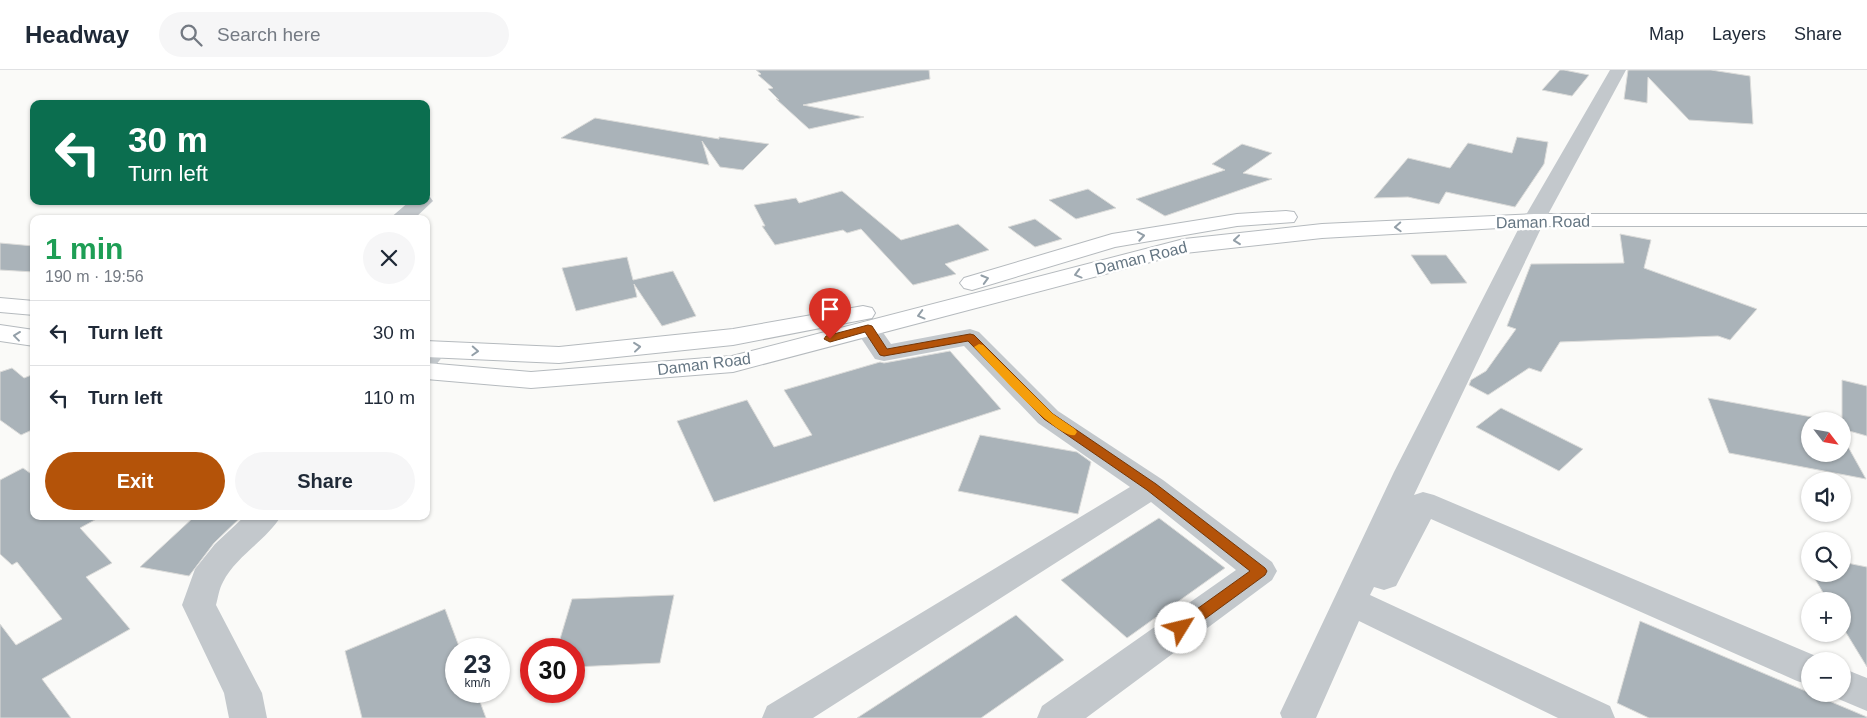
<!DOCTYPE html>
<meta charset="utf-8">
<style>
body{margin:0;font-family:Helvetica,sans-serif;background:#f6f6f7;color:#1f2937;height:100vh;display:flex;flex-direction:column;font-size:19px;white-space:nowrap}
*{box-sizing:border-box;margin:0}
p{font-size:16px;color:#747a83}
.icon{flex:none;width:28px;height:28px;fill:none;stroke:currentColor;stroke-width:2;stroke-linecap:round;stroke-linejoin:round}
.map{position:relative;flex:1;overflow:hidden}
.details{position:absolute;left:30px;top:145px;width:400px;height:305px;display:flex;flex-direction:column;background:#fff;border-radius:10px;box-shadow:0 1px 4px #0004}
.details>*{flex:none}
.hud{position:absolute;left:30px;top:30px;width:400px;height:105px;border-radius:10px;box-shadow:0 1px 4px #0004;background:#0b6e4f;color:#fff;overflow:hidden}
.needle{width:32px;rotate:121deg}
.controls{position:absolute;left:1801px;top:342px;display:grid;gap:10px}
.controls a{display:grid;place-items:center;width:50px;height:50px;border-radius:50%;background:#fff;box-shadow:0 1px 4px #0004;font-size:25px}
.speed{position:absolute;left:445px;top:568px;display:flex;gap:10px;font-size:25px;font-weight:700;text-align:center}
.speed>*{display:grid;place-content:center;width:65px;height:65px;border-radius:50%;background:#fff;box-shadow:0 1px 4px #0004;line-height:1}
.speed small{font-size:12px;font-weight:400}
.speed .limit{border:8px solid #d22;background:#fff;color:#111}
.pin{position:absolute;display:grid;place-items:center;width:42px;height:42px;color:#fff;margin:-51px -21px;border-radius:50% 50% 50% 0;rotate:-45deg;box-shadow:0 0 5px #0007}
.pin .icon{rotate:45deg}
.me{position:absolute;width:55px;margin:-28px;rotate:54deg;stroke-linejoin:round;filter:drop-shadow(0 0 4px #0008)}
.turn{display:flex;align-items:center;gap:18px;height:105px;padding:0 15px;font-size:22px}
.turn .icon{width:65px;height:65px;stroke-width:2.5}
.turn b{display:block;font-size:35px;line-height:42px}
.round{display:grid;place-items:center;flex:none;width:52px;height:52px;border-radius:26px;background:#f6f6f7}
.summary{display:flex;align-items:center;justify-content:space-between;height:85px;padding:0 15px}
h1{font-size:30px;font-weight:700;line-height:38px;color:#1e9e55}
.action{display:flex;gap:10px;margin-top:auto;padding:10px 15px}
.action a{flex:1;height:58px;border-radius:30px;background:#b45309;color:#fff;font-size:20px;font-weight:700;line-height:58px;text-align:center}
.action a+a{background:#f6f6f7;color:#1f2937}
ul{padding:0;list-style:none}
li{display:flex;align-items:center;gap:15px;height:65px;padding:0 15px;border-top:1px solid #e0e1e3}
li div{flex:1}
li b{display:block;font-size:19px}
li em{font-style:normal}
header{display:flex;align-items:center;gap:30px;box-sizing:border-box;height:70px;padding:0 25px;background:#fff;border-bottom:1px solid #e0e1e3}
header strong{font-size:24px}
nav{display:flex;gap:28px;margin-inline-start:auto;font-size:18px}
.search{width:350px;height:45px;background:#f6f6f7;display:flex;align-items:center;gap:12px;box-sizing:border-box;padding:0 18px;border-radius:28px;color:#747a83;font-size:19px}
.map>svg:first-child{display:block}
.building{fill:#aab3b9;stroke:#dcdcda}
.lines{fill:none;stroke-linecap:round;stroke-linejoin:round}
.major-casing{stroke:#b5babe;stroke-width:2}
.minor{fill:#c3c8cc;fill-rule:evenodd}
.major{fill:#fff;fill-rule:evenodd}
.oneway{stroke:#939fa8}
.route{fill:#b45309;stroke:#753606}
.slow{fill:#f59e0b}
.labels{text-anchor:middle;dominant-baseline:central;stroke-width:5;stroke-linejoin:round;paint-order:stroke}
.street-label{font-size:16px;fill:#657683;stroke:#fff}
</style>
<header>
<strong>Headway</strong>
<div class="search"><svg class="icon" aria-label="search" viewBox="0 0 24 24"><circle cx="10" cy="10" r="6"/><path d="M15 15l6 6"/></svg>Search here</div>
<nav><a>Map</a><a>Layers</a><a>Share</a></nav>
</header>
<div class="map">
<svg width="1867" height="648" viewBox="0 0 1867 648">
<rect width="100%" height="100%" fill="#fafaf8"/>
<path class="building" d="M756,0h173l1,9 -127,26 61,12 -55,12 -33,-30 3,1 -11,-11 5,-1 -15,-13 3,-1z
M1560,0h4l25,5 -17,21 -30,-6z
M1628,0h83l39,6 3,48 -64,-4 -41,-43 -1,26 -23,-4z
M595,48l124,21v-2l50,7 -26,26 -23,-3 -18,-26 7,24 -148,-27z
M1517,67l31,5 -4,22 -29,43 -69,-15 -7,12 -31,-7 -34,1 34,-40 42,10 18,-25 44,10z
M1242,74l30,9 -29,20 29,6 -107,37 -29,-17 89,-29 -13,-6z
M1088,119l28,19 -40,11 -27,-19z
M842,121l59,49 57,-16 31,26 -44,14 11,10 -43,11 -52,-56 -14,4 -4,-3 -68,15 -13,-19h3l-11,-21 42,-7 3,5z
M1035,149l27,20 -27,8 -27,-20z
M1620,164l31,6 -7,28 113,41 -27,31 -12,-4 -158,6 -19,30 -12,-4 -41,27 -19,-10 2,-5 15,-9 30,-42 -9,-3 24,-62 93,-1z
M0,173l34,3v26l-34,-2z
M1411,185h35l21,28 -36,1z
M627,187l6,23 40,-9 23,45 -34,10 -28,-42 3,13 -61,14 -14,-43z
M950,281l51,58 -287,93 -37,-81 70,-21 27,47 38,-12 -28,-45 96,-28 4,1z
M12,298l12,10 10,-4v55l-13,6 -21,-15v-48z
M1842,310l25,6v50l-25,-7z
M1708,328l126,23h-24v33h32v-18l24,43 -137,-26z
M1501,338l82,41 -24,22 -83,-44z
M980,365l97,17 14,10 -13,52 -120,-23z
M23,398l11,8v40h68l-22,12 32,35 -26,14 44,52 -88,50 29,39h-71v-94l16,21 46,-26 -45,-57 -5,3 -12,-11v-74z
M195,446h47l-28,27 -25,33 -49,-9z
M1159,448l66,50 -98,70 -66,-58z
M1842,492l25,5v100l-25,-41v-25h-14l-16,-27h30z
M674,525l-14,68 -86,4v-18h-17l15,-50z
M445,539l15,40h-4v42h20l10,27h-124l-17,-67z
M1016,545l48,45 -83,58h-124z
M1640,551l227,96v1h-218l-32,-15z"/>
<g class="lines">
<defs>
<path id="major" d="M1286,141l8,1 3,5 -3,5 -57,4 -122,21 -143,43 -8,-2 -4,-5 4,-5 148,-44 125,-20z
M1534,144h333v12h-333l-212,12 -137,15 -452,119 -202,16 -105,-9v-16l105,9 201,-16 452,-117 138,-15z
M0,228l34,3v14l-34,-3z
M863,236l9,2 3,5 -3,5 -139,27 -174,18 -133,-6v-16l133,6 174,-18z
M0,255l34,5v16l-34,-5z"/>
</defs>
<use href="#major" class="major-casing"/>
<path class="minor" d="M1610,0h16l-81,150 -131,275 9,-3 11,3 389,164 1,2h-14v24l-13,-4 -366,-162 -35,67 -12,4 -10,-3 -4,8 240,111 5,12h-57l-199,-97 -43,97h-34l-2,-5 114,-241 129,-252z
M426,126l4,1 3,4 -19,18h-25l21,-18h16z
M868,251l9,3 14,20 79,-15 9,3 79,79 105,69 109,82 5,9 -5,9 -186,138h-49l5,-12 194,-136 -85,-68 -338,216h-51l5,-12 363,-219 -92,-64 -74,-77 -80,15 -9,-2 -20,-30 4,-5z
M435,272l9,2 4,6 -13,16 -9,2v-24z
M245,446h36c-15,25 -45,40 -58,66 -4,7 -5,16 -7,23l46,88 5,25h-38l-5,-25 -42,-88 13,-36 20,-25z
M1842,598l25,10v33l-38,-16 -1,-1h14z"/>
<use href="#major" class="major"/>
</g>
<defs><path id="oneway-chevron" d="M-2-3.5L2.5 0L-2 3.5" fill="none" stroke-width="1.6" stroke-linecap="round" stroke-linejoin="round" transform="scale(1.25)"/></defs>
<g class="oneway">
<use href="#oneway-chevron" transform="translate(1398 157) rotate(177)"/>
<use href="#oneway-chevron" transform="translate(1141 166) rotate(-10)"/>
<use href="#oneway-chevron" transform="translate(1237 170) rotate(174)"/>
<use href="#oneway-chevron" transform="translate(1078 204) rotate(165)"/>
<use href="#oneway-chevron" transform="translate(985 209) rotate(-16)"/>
<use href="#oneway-chevron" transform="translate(921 245) rotate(165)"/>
<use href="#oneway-chevron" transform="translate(17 266) rotate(-173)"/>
<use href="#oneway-chevron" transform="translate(637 277) rotate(-6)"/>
<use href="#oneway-chevron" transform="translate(475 281) rotate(3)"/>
</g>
<path class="route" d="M868,255l4,1 15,23 83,-15 4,1 79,79 103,70 109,84 2,3 -2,4 -78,57 -6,2 -5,-2 -2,-4 2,-4 74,-53 -103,-81 -103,-71 -76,-78 -84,15 -4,-1 -15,-23 -35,10 -6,-3 2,-3z"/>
<path class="slow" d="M979,274l4,1 70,69 22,15 2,3 -2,3c-18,5 -84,-70 -99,-86l-2,-2z"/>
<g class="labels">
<g class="street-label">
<text transform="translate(1543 152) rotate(-1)">Daman Road</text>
<text transform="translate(1141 188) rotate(-14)">Daman Road</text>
<text transform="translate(704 294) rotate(-7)">Daman Road</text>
</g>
</g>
</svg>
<div class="controls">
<a><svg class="needle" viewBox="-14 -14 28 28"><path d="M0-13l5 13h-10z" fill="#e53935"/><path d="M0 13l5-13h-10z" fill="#747a83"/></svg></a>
<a><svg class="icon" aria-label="sound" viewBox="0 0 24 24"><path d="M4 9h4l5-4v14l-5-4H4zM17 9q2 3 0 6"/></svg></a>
<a><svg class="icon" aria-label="search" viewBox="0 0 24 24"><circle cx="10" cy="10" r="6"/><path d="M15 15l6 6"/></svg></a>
<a>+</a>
<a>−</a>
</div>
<div class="speed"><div>23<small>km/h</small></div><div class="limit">30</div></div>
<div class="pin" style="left:830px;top:269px;background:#d93025"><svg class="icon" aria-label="arrive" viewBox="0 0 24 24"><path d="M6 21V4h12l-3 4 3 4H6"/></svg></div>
<svg class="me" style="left:1181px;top:558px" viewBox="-20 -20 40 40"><circle r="19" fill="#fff"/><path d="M0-13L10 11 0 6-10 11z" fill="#b45309"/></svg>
<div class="hud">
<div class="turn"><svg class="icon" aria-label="left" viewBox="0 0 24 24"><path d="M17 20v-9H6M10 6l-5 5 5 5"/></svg><div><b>30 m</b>Turn left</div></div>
</div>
<section class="details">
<div class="summary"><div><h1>1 min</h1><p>190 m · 19:56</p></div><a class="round"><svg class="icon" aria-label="close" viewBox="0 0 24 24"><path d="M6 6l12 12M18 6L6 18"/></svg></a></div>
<ul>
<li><svg class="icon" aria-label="left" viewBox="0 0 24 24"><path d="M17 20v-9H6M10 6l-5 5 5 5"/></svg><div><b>Turn left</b></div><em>30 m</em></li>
<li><svg class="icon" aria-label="left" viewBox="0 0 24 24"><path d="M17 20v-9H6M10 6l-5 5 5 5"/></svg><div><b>Turn left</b></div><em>110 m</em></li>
</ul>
<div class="action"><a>Exit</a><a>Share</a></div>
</section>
</div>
